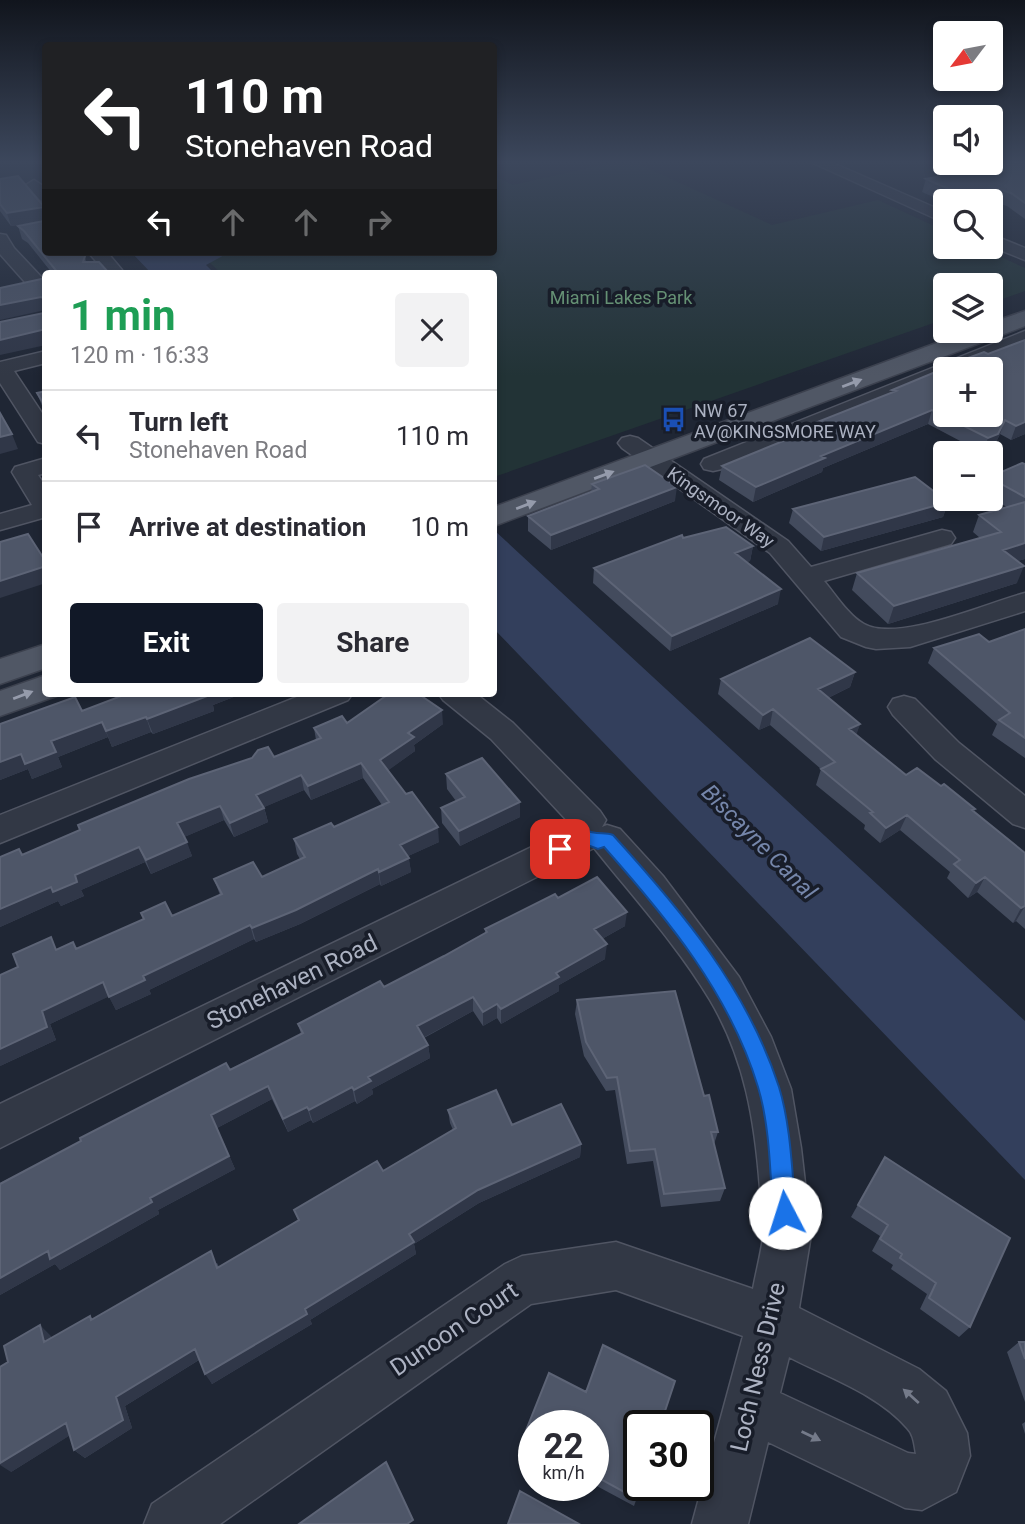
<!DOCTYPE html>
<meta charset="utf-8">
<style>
body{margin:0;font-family:Roboto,sans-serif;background:#f2f2f3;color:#2b2b33;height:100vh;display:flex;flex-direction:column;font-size:26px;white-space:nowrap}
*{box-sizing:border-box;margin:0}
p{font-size:23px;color:#7c7c81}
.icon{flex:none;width:38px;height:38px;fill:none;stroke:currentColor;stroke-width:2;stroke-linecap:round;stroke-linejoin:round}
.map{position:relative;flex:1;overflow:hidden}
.details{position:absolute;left:42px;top:270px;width:455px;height:427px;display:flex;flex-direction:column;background:#fff;border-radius:7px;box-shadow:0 4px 10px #0003}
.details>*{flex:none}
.guide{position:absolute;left:42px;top:42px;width:455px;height:214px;border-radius:7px;box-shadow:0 4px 10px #0003;background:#202124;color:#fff;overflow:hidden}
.needle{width:46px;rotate:238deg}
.fabs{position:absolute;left:933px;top:21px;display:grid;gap:14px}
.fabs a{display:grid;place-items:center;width:70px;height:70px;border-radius:7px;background:#fff;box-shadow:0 4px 10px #0003;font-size:35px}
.speed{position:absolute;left:518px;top:1410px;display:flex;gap:14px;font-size:35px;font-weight:700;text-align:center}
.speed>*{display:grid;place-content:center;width:91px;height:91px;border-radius:50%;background:#fff;box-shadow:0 4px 10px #0003;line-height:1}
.speed small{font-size:18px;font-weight:400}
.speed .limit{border:4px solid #111;border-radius:10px;background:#fff;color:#111}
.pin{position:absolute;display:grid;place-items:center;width:60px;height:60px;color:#fff;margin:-30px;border-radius:14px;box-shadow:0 4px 10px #0006}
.me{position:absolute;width:77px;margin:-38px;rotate:355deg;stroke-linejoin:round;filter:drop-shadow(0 0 5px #0008)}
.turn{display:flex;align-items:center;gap:24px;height:147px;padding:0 28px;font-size:32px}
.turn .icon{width:91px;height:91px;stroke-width:2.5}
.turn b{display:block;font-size:49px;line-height:60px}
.lanes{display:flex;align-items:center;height:66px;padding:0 28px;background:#0003;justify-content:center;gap:35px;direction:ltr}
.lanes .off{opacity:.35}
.round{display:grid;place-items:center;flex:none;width:74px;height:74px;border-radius:7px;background:#f2f2f3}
.headline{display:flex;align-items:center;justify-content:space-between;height:119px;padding:0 28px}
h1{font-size:42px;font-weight:700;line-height:52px;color:#1e9e55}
.action{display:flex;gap:14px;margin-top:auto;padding:14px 28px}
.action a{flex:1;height:80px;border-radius:7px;background:#111827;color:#fff;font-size:28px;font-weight:700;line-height:80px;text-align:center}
.action a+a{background:#f2f2f3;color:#2b2b33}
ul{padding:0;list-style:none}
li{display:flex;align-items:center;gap:21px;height:91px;padding:0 28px;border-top:2px solid #e1e1e2}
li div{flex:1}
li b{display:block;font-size:26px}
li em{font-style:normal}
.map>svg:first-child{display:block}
.green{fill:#223336}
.water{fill:#333f5c}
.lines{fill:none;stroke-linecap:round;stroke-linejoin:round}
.minor-casing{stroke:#505563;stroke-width:3}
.major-casing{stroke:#3c414e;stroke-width:3}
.minor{fill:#323845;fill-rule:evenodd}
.major{fill:#505765;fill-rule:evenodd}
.wall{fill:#434b5d}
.shaded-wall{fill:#303748}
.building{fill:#4e5668;stroke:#5d6476;stroke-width:2;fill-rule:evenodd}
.oneway{fill:#959bab}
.oneway2{fill:#757b8a}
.route{fill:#1a73e8;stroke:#114b97;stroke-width:2}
.labels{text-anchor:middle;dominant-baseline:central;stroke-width:7;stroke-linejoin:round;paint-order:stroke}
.far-park-label{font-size:18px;fill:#659174;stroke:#181d29}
.far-poi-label{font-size:18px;fill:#acb2c2;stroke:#181d29;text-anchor:start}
.far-street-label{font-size:18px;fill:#acb2c2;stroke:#181d29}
.water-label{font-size:23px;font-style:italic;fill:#7586aa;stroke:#181d29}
.near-street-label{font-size:24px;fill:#acb2c2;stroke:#181d29}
</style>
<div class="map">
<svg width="1025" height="1524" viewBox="0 0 1025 1524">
<rect width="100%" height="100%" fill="#1f2634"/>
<path class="green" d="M611,163h25l136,62 106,-25 67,31v16h34l46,21v23l-34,12 -1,-18h-45v34l-451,158v-204h-273l-23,-21h296v-76l19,9z"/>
<path class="water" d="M131,252h99l-24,13 8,8h-63z
M494,530l531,491v159l-531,-551z"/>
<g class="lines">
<defs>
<path id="minor" d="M813,163h20l112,49v11z
M34,180l12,8v14l-6,-2 -14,-15z
M0,234l6,1 8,13 32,34v8h-14l-32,-36z
M990,234l35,14v12l-35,-14z
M88,252h19l15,18 -2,3h-31l3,-4 9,-2z
M1025,331v13l-61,25h-19v8l-223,92 -9,2 -9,-2 -3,-5 3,-5z
M46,351v12l-32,8 32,48v25l-8,-2 -38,-59v-21z
M630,436l8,2 150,103 23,26 131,-37 9,2 4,6 -4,6 -127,37c11,13 25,35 40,43 34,19 122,-21 161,-31v18l-115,36 -34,2 -10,-2 -25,-10 -71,-84 -148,-105 -4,-5 4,-5z
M46,458v15l-8,2 8,12v30l-46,13v-16l32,-9 -20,-33 3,-5z
M307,693h46l-5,7 -348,143v-28z
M438,693h37l38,30 87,88 6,9 -4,7 5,-2 13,4 43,47 76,101 32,60 20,52 10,59 10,87 -12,73 120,61 27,22 21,42 3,23 -14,36 -34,18 -17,-2 -137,-66 -20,82h-56l51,-188 -127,-46 -85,14 -311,220h-76l8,-20 353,-240 17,-8 94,-14 137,47c3,-17 8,-35 10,-52 1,-15 -2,-33 -3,-48 -5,-67 -15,-130 -50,-189 -33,-55 -76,-102 -116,-152l-594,300v-44l573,-277 -82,-88 -48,-39zM789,1357c38,20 89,37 118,71 7,7 7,16 9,26l-8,-1 -128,-60z
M904,696l11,3 44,44 66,53v32l-12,-4 -78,-65 -42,-44 -5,-8 5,-8z"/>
<path id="major" d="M1025,311v15l-531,200v-19l475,-176h21v-8z
M46,644v24l-46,16v-25z
M46,675v18h14l-1,2 -59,21v-25z"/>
</defs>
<use href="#minor" class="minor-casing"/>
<use href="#major" class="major-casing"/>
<use href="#minor" class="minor"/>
<use href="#major" class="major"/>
</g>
<path class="wall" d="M1025,163v56l-18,-13 -17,-5h-45v1l-23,-10 4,-13z
M0,179l85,77 1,6 23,11h-57l-24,-30 -6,-4 -4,-13 26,-5 -33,5 -11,-15z
M1025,340v94l-14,6 -11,-6 -7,14 -10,5 -55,-29 -105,44 -1,4 -69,30 -34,-22 3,-14 73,-30 2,-6 94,-37 1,-3 57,-24 3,-8h16l20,-4z
M46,391v25l-9,-23z
M1025,464v95l-8,2v22l-129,41 -36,-34 5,-17 123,-35 -7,-6 6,-17 28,-8 -17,-9v-21z
M592,484l83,17 -124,49 -23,-19v-15l63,-24z
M948,502l-5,15 -122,34 -32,-28 4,-14z
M683,538l70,8 -3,15 -4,1 32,42 -108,47 -77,-68 1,-15z
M1025,629v129l-33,-23 5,-11 -69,-61 6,-15 55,-6z
M855,672l-5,15 -22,11 32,26 -4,10 50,41 35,11 34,23 -1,3 51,41v76l-9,-8 -3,2 -36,-31 -9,6 -21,-20 3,-6 -50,-42 -20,13 -16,-14 1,-4 -49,-40 5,-16 -51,-44 -11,5 -41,-36 3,-15z
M122,693h122l-31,12 1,6 -61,23 -2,-2 -39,15 -4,-10 -50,20 4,10 -30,12 -4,-10 -28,11v-56l82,-13 41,-15z
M347,723l96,1 -29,21 1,6 -27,19 51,72 -31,14 3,16 -30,14 -1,-2 -80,40 -44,18 -2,-3 -105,51 2,4 -35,16 -7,-14 -59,28 6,16 -56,26 57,-117 20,-1 95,-32 48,-21 -6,-16 48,-2 38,-18 -3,-5 -3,-15 40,-12 48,-22 -19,-27 -52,22 -7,-10 -40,17 4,15 -34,15 -10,-17 -40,17 8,19 -41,18 -6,-12 -64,28 3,6 -23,10 -3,-5 -58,26v-70l22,-2 294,-115 -2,-12z
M446,774l74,43 -60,29 -18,-23 -1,-15 15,-7 -9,-12z
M558,898l67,28 -23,13 3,20 -46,26v6l-58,33 -4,-6 -14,8 -10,-15 -49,27 4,7 2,13 -58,31 1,5 -16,10 -2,-3 -42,22 -2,-3 -23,12 -16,-33 -55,29 18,41 -77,41 1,4 -99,56 -5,-6 -55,31v-112l301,-149 -3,-10 86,-37 60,-31 41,-23v-4z
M577,1000l127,96 14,36 -4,12 11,44 -5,13 -59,6 -8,-46 -26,3 -12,-74 -9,1 -22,-35 -9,-42z
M448,1110l64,15 69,19 -1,13 -101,46 -65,41 2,10 -106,66 2,4 -100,60 -13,-24 -74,46 7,22 -47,30 -11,-8 -4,-15 -59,37 39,-137 1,3 39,-22 3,3 124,-56 2,4 79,-47 -4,-10 89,-39 70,-41 -3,-7z
M885,1157l85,170 -11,10 -39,-28 7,-15 -36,-25 2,-4 -21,-14 8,-15 -29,-19z
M1019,1342h6v60l-18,-50z
M603,1345l72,36 -15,45h-21v60h2l-7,20 -41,-22v-58h-59v26l-11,-6v-8l26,-65 37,19z
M1025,1422v12l-3,-10z"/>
<path class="shaded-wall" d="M994,188l-4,13h-32l2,-7z
M44,207l2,13 -35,6 -4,-13z
M41,297l4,13 -45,10v-15z
M46,329v16l-46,10v-15z
M932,410l-4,14 -105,44 -1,4 -69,30 3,-15 65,-31z
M1005,420l-5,14 -7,14 -10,5 5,-15z
M1025,422v12l-14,6 5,-14z
M12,434l6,15 -18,5v-17z
M677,487l-2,14 -124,49v-15z
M948,502l-5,15 -122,34 3,-14z
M1025,543v16l-29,8 7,-17z
M753,546l-3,15 -18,7 3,-15z
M46,566v17l-46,15v-17z
M1024,566l-7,17 -129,41 6,-18z
M781,589l-3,15 -108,47 2,-15z
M855,672l-5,15 -36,18 4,-16z
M208,693h36l-31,12 1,6 -61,23 -6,-15z
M773,709l-3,16 -11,5 4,-15z
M442,710l1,14 -29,21 1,6 -33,24 -2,-15 28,-27z
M146,717l5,15 -39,15 -6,-16z
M102,722l6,15 -50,20 4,10 -30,12 -4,-10 -28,11v-18z
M860,724l-5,15 -6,-10z
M361,763l2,15 -52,22 -3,-14z
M301,775l3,15 -44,19 -4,-14z
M520,802v15l-60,29 -1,-15z
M220,806l4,14 -42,18 -5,-15z
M264,808l4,14 -34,15 -4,-14z
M907,815l-7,15 -20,13 6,-15z
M438,827l1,15 -37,17 -2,-14z
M187,842l5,14 -41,18 -5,-14z
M139,847l6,15 -64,28 3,6 -23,10 -3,-5 -58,26v-18z
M409,858l2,14 -30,14 -2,-14z
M378,869l2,15 -80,40 -44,18 -4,-14z
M985,877l-8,15 -9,6 8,-15z
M1025,906l-9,15 -3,2 8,-15z
M627,912l-2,14 -32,18 1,-15z
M250,925l4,14 -105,51 -6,-14z
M607,944l-2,15 -46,26v6l-58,33v-15l55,-36z
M145,980l6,14 -35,16 -7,-13z
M103,982l7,14 -60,28 6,16 -56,26v-17l42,-38z
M473,997v14l-54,29 -2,-14z
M497,1004v14l-14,8v-14z
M428,1045l2,13 -58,31 1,5 -16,10 -3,-14 14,-13z
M268,1086l4,13 -55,29 18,41 -77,41 1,4 -99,56 -5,-6 -55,31v-17l48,-27 102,-53 61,-83z
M352,1087l3,14 -42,22 -4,-13z
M307,1107l4,13 -23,12 -5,-13z
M581,1144l-1,13 -101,46 -65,41 2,10 -106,66 2,4 -100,60 -7,-10 100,-65 104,-75 69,-44z
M40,1325l10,10 5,17 -11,-10z
M195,1349l7,9 -77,48 7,22 -47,30 -11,-8 42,-53z
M66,1423l11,8 -66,41 -11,-7v-2z"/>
<path class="building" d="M1013,163h12v40l-14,-10 -17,-5 -34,6 -34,-15z
M18,176l28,33v43h35l4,4 -2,6h16l10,11h-51l-34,-42 -6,-5 26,-5v-14l-37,6 -7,-9v-25z
M46,278v51l-46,11v-18l44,-9v-14l-3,-2 -41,8v-17z
M1025,340v82l-9,4 -11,-6 -7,14 -10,4 -56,-28 -111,46 4,2 -69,29 -34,-21 81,-33 -6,-3 99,-39 -4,-1 58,-24 2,-8h16l16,-6 4,2zM945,369h45v46h-45z
M46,391v19h-3v-7l-6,-10z
M0,413l12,21 -12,3z
M1022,463l3,1v33l-35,-19v-1z
M645,465l32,22 -126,48 -23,-19 71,-27 -7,-5z
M915,477l33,25 -124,35 -31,-28z
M1025,502v41l-22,7 21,16 -130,40 -37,-33 144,-41 -22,-17z
M726,527l27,19 -18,7 46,36 -109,47 -78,-68 88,-33 1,3z
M28,534l18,28v4l-46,15v-39z
M1025,629v109l-26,-18 11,-7 -76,-65 45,-14 10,8z
M810,638l45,34 -37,17 42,35 -11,5 57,46 11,-7 24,18 3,-2 31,25 -3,1 53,43v53l-4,2 -36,-31 -9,6 -22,-19 6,-4 -53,-45 -21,13 -16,-15 3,-1 -52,-43 14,-7 -62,-53 -10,6 -42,-36z
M123,693h86l1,2 -63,24 -1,-2 -40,14 -4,-9 -51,19 5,11 -31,12 -4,-10 -21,8v-38l75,-27 7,14 42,-16z
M390,693h27l25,17 -34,23 6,4 -34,23 26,34 6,-2 26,35 -38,18 9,13 -30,14 -1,-3 -82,41 -44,18 -2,-3 -107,51 2,4 -36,17 -6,-15 -61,29 5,16 -47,22v-74l18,-8 -5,-13 38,-17 5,13 17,-8 3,7 68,-30 -3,-6 24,-11 7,14 50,-22 -8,-15 39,-17 9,15 43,-20 -11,-18 37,-16 3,4 55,-25 -28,-39 -53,23 -7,-11 -45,20 8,13 -34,15 -10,-17 -43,17 10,19 -41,18 -7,-13 -64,28 2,7 -24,10 -2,-5 -51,22v-52l19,-8 3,6 58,-25 -2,-5 29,-12 82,-34 63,-21 6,-8 10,-3 6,10 47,-19 -7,-10 28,-12 5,7z
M482,758l38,44 -61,29 -18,-23 24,-11 -19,-23z
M597,877l30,35 -33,17 13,15 -51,29 3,4 -58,32 -4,-5 -14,8 -10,-15 -56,29 11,19 -60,32 3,4 -17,9 -2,-3 -43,23 -2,-3 -24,12 -15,-33 -57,29 18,41 -79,42 2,4 -102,57 -2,-8 -48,27v-94l81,-43 -1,-3 146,-75 4,7 73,-37 -5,-9 82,-43 4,6 60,-31 43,-24 -2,-3 70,-35 3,4z
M675,991l29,105 5,-1 9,37h-7l14,56 -61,6 -9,-45 -25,2 -13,-74 -10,1 -21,-36 -9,-42z
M496,1090l16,35 49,-21 20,40 -103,46 -69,44 5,8 -109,67 2,5 -102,60 -10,-25 -79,48 7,23 -49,30 -8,-27 -66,40v-96l8,-5 -4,-16 36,-21 4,17 46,-26 1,4 120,-69 6,17 82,-48 -5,-10 83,-49 6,10 73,-43 -8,-18z
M885,1157l125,81 -40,89 -41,-29 7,-15 -36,-25 2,-4 -22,-15 8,-14 -30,-20z
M1019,1342h6v17z
M603,1345l72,36 -15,45h-21v60h2l-4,13 -44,-24v-49h-59v18l-11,-6 26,-65 37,19z
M386,1462l27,58 -6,4h-108z
M520,1491l59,33h-71z"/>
<defs><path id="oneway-solid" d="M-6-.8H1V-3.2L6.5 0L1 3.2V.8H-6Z" transform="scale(1.75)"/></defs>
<g class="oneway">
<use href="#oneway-solid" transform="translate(852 383) rotate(-21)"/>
<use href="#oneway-solid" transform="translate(604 475) rotate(-20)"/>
<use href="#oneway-solid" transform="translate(526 505) rotate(-21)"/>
<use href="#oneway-solid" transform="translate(23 695) rotate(-21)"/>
</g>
<g class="oneway2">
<use href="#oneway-solid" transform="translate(911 1396) rotate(-138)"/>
<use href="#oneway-solid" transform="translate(811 1436) rotate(26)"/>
</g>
<linearGradient id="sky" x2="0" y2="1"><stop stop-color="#11151d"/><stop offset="0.43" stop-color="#3c475c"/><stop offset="1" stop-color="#3c475c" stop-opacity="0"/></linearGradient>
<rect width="1025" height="376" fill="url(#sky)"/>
<path class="route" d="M584,830c13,5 20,2 29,5 68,75 134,153 166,252 12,39 13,85 17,126l-3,8 -8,3 -8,-3 -4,-8c-3,-41 -3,-86 -15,-126 -28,-93 -91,-169 -154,-240l-6,2 -13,-5 -25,12 -6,-2 -3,-5 3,-5z"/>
<defs>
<symbol id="bus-bare" viewBox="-9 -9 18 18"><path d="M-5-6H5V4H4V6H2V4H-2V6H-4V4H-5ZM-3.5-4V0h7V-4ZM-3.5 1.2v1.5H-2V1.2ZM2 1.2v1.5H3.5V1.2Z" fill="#1a4fb4" stroke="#181d29" stroke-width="2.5" paint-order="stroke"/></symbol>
</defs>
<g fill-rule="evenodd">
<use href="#bus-bare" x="656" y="402" width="35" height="35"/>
</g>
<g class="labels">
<g class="far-park-label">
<text x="621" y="297">Miami Lakes Park</text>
</g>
<g class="far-poi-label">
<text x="694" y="410">NW 67<tspan x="694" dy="21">AV@KINGSMORE WAY</tspan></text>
</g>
<g class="far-street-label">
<text transform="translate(721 507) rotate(35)">Kingsmoor Way</text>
</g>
<g class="water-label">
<text transform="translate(759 842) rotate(45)">Biscayne Canal</text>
</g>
<g class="near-street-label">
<text transform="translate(292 982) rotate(-26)">Stonehaven Road</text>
<text transform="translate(454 1329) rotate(-34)">Dunoon Court</text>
<text transform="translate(758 1367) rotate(-77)">Loch Ness Drive</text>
</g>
</g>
</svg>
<div class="fabs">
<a><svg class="needle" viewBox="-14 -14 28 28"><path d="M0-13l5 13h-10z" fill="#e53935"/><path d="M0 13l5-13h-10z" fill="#7c7c81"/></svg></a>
<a><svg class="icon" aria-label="sound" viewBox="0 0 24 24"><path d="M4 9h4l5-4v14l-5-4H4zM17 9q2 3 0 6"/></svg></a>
<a><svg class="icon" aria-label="search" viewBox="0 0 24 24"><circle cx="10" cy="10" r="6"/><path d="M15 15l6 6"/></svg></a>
<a><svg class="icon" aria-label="layers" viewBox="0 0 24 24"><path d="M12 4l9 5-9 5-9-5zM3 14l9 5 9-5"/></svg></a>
<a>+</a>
<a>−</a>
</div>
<div class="speed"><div>22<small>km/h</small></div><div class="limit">30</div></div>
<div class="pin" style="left:560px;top:849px;background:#d93025"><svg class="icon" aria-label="arrive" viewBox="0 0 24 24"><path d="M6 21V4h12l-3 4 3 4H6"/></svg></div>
<svg class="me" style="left:785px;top:1213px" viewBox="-20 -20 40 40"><circle r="19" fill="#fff"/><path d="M0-13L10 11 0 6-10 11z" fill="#1a73e8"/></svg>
<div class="guide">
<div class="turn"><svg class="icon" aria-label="left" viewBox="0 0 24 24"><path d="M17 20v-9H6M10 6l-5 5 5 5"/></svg><div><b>110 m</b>Stonehaven Road</div></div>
<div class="lanes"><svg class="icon" aria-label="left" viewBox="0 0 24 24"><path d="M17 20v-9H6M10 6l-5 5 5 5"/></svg><svg class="icon off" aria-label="ahead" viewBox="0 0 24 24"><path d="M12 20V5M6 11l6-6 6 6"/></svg><svg class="icon off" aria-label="ahead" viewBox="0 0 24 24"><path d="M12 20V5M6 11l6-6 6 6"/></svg><svg class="icon off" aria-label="right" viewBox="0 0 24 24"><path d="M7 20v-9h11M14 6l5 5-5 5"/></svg></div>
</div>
<section class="details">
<div class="headline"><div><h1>1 min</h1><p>120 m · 16:33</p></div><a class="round"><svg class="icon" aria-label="close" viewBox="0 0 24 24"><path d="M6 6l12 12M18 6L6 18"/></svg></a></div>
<ul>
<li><svg class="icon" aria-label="left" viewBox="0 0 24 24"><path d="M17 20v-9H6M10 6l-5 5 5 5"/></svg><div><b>Turn left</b><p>Stonehaven Road</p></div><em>110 m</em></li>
<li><svg class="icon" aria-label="arrive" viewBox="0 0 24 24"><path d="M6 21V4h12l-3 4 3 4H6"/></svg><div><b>Arrive at destination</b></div><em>10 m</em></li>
</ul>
<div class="action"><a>Exit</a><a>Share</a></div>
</section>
</div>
